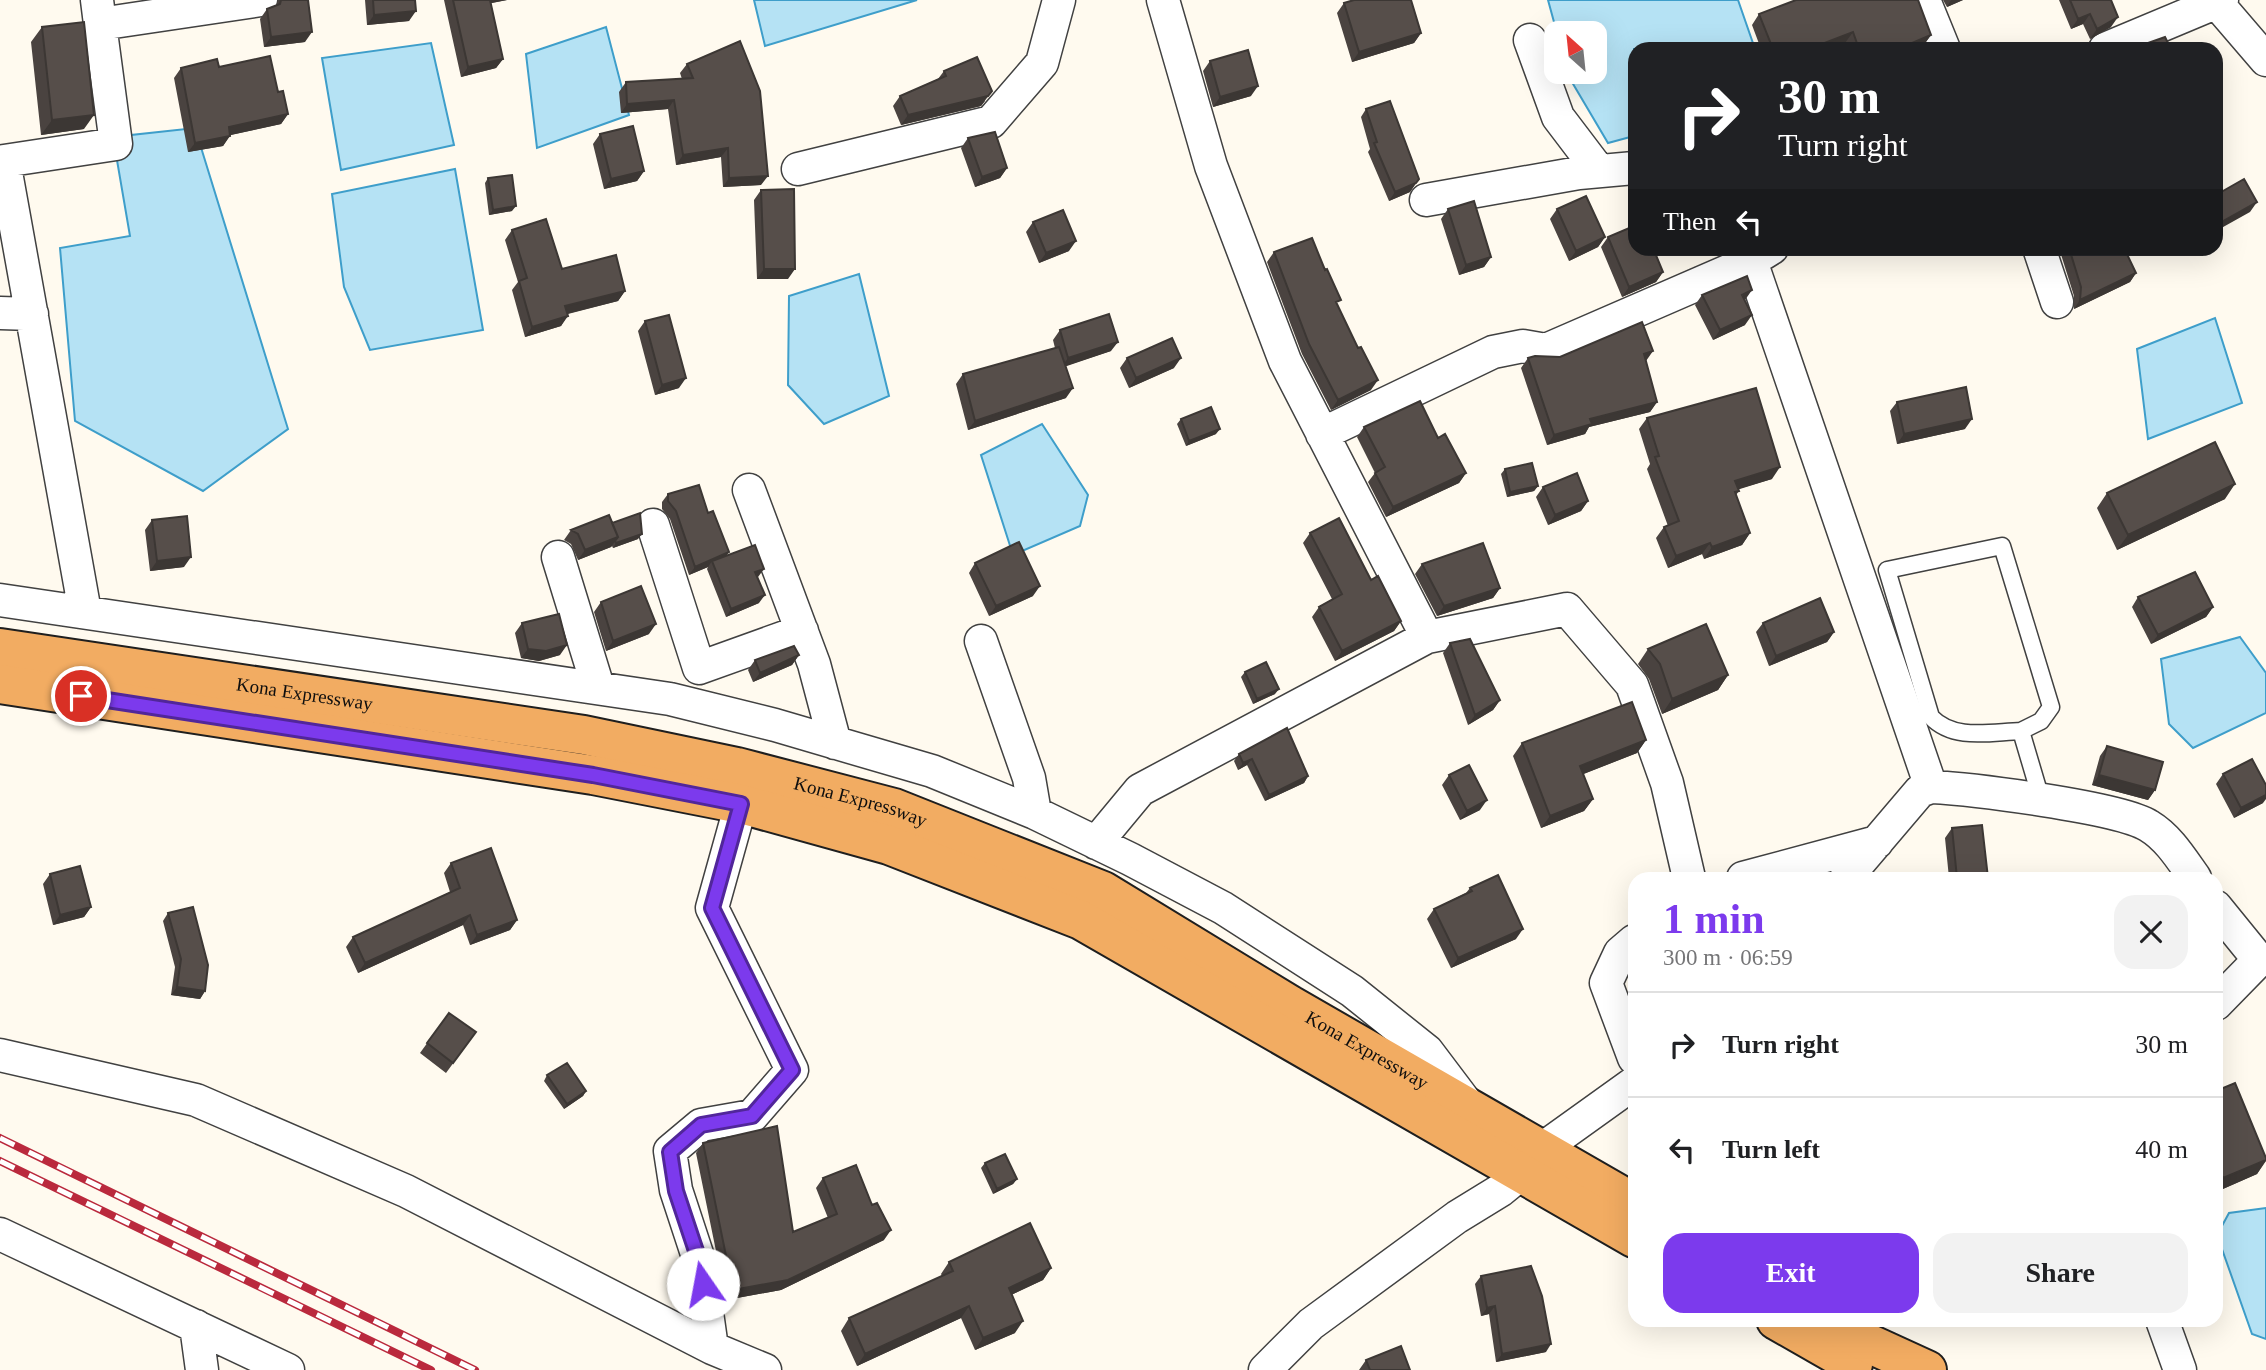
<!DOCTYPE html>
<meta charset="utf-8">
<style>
body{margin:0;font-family:"Times New Roman",serif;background:#f2f2f2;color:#202124;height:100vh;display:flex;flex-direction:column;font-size:26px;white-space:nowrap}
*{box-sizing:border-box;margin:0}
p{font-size:23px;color:#757577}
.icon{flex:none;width:38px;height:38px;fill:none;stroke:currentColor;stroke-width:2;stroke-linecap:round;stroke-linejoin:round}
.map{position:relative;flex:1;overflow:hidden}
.details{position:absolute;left:1628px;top:872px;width:595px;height:455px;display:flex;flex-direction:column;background:#fff;border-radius:21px;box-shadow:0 7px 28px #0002}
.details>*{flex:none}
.hud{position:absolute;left:1628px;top:42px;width:595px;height:214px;border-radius:21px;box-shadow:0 7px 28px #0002;background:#202124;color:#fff;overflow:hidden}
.needle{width:46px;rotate:333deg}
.controls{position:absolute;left:1544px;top:21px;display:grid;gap:14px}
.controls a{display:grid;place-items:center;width:63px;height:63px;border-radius:14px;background:#fff;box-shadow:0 7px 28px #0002;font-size:35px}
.pin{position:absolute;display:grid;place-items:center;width:60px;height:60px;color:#fff;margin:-30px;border:4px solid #fff;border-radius:50%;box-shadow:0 2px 7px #0007}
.me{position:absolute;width:77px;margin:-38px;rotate:348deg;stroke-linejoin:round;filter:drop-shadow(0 0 5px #0008)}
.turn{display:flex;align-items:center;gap:24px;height:147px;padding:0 35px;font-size:32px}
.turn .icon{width:91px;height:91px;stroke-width:2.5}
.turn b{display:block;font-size:49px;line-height:60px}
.then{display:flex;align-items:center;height:66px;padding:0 35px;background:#0003;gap:14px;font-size:26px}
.round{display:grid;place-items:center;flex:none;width:74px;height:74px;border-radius:21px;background:#f2f2f2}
.head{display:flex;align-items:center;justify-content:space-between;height:119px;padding:0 35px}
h1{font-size:42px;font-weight:600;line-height:52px;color:#7c3aed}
.button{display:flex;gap:14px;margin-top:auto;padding:14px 35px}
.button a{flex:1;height:80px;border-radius:21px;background:#7c3aed;color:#fff;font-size:28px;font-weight:600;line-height:80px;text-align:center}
.button a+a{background:#f2f2f2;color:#202124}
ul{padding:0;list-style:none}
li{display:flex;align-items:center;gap:21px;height:105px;padding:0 35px;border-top:2px solid #e0e0e0}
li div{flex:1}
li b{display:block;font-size:26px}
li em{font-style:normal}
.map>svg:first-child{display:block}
.water{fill:#b5e2f4;stroke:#3e9eca;stroke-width:2}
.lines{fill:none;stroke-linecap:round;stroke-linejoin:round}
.service-casing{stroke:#414141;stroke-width:19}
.minor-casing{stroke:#414141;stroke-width:35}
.trunk-casing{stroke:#1f1f1f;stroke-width:42}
.service{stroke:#fff;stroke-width:16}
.minor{stroke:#fff;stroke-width:32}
.trunk{stroke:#f2ac62;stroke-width:38}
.rail-casing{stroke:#ba293d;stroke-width:8}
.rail{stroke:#fff;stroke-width:5;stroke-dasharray:16;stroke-linecap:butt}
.wall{fill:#4a4340}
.shaded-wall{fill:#3c3734}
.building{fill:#564e4a;stroke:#3c3734;stroke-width:2}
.route-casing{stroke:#51269a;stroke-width:18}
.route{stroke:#7c3aed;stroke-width:12}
.labels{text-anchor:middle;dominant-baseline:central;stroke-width:7;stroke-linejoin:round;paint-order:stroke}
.street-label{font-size:19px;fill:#0e0e0e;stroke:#fff}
</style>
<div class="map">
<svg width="2266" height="1370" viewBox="0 0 2266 1370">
<rect width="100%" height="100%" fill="#fffaef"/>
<path class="water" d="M754,0h163l-152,46z
M1548,0h190l17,49h-121v87l-26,7 -42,-71h28v-39h-37z
M606,27l23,88 -92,33 -11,-94z
M431,43l23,102 -113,25 -19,-112z
M195,128l93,301 -85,62 -128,-70 -15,-173 70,-12 -17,-99z
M455,169l28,161 -113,20 -26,-63 -12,-93z
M859,274l30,122 -65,28 -36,-39 1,-89z
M2215,318l27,85 -94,36 -11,-90z
M1042,424l46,71 -8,31 -67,29 -32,-100z
M2240,637l26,36v40l-73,35 -24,-24 -8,-65z
M2266,1208v131l-14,-5 -35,-99 12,-22z"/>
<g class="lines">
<defs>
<path id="service" d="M2021,731c-31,1 -67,10 -90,-14l-44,-147 115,-24 49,161 -10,14 -20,10 21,71"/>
<path id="minor" d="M97,0l3,24 161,-24
M1163,0l48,166 74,195 142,276
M1924,0l20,49
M2217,3l49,57
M1530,40l28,77 41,54
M2105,49l117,-49
M798,169l193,-47 51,-59 17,-63
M1426,200l153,-27 55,-5
M1772,248l-21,13 180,526
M2039,248l18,54
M0,313l32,1
M1322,434l171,-82 30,-6 23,4 205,-89 -6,-13
M749,490l65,174 21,79
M653,525l46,143 103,-37
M558,557l40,130
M0,600l670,99 105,26 157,46 103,42 95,46 93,49 129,83 75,60 40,53
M85,612l-81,-451 112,-17 -16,-120
M981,641l48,137 6,35
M1096,843l44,-53 287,-153 140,-28 65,76 35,98 22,95
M1743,878l134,-36
M1846,878l74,-87 11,-4c40,2 188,20 218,39 20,12 33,34 46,52
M2216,907l43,53h7
M1634,941l-14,12 -14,30 28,75
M2216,1004l43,-44
M0,1055l196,45 210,91 306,157 53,22
M0,1234l288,136
M2162,1320l18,50
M196,1326l6,44
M712,1348l-12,-85 -24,-73 -6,-39 31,-26 51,-9 40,-46 -80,-162 29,-104
M1265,1370l46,-46 146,-107 44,-27 21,-17 20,-24 92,-66"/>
<g id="trunk">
<path id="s1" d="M0,648l584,87 153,32 157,41 209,83 187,114 344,198"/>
<path d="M0,684l593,91 148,29 148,41 192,75 553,318"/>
<path d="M1776,1320l77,44"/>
<path d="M1827,1320l30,18 70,32"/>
</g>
</defs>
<use href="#service" class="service-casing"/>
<use href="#minor" class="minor-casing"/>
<use href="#trunk" class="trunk-casing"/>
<use href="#service" class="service"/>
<use href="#minor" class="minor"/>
<use href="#trunk" class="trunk"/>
<defs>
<path id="rail" d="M0,1138l475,232
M0,1161l431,209"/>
</defs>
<use href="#rail" class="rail-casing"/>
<use href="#rail" class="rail"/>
</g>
<path class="wall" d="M278,0h30l-3,42 -41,5 -4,-28 7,-10 9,-4z
M365,0h50l-6,21 -42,4z
M444,0h63l-16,3 12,56 -7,9 -35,9z
M1943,0h20l-16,7z
M2059,0h52v27l-21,12 -7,-15 -12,5z
M1344,3l77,30 -7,10 -62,19 -15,-49z
M1759,14l172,21 -8,11 -8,3h-68l-2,-6 -15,6h-69l-9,-24z
M42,27l42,102 -43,6 -10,-93z
M1210,61l41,35 -38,11 -10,-36z
M687,64l74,121 -38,2 -2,-30 -45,8 -8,-56 -47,4 -2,-21 7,-10 56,-3 -2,-6z
M219,67l59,25 10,22 -7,10 -51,11 -7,11 -35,6 -14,-74 7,-10z
M944,71l41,30 -4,5 -80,19 -8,-19 7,-10 38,-17z
M1366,109l53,70 -9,13 -21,9 -21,-49 2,-3 -9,-32z
M600,134l44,37 -7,10 -33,8 -11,-45z
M968,138l39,30 -7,10 -25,9 -14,-39z
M488,178l24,33 -23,4 -4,-32z
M761,190l27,89h-31l-3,-79z
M1448,209l43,48 -7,10 -25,8 -18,-56z
M1557,209l48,28 -7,10 -29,14 -19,-42z
M1033,222l36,29 -30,12 -13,-31z
M512,230l50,39 63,22 -7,10 -50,13 -7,12 -36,11 -13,-47 6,-8 -13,-42z
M1608,237l55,35 -7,10 -34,15 -21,-50z
M2059,248h65l12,25 -6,9 -56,27v-13z
M1274,252l97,138 -40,20 -29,-56 -35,-92z
M1702,295l43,5v25l-32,15 -18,-35z
M645,321l34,67 -24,7 -17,-64z
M1060,330l51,21 -46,15 1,32 -98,32 -12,-46 7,-10 92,-26 -2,-8z
M1127,358l47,10 -45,20 -9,-20z
M1528,358l118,3 11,41 -7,10 -61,15 -4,7 -38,11 -26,-77z
M1897,402l68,27 -68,15 -7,-33z
M1647,418l125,61 -34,10 1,2 -3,4 14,38 -8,12 -38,14 -2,-5 -34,14 -12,-30 8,-11 4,-1 -21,-57 3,-5 -11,-35z
M1181,419l35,15 -30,12 -9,-22z
M1364,427l74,11 28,35 -7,10 -73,34 -18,-35 7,-9 -18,-36z
M1505,469l33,17 -4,5 -27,6 -6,-23z
M1543,487l45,14 -7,10 -33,14 -12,-28z
M2107,493l118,6 -108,51 -20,-42z
M668,494l40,19 18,43 32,21h-1l2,26 -33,14 -19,-48 1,-2 -19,8 -19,-56 -8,-10v-7z
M152,520l32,47 -34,4 -5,-41z
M612,523l26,16 -25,9 -1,-2 -1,1 -33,13 -7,-16 -7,-4 7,-10z
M1310,533l61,47 30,41 -7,10 -59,30 -23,-44 7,-10 13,-8 -29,-56z
M975,563l58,33 -44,20 -20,-43z
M1422,564l78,24 -7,10 -56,18 -22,-42z
M2138,597l75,10 -7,10 -55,27 -19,-37z
M601,602l48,32 -43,17 -12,-39z
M522,623l38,32 -21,6 -18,-3 -6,-25z
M1763,623l71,9 -7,10 -58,24 -13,-34z
M1450,643l50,57 -7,10 -25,15 -25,-72z
M1648,649l80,26 -10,15 -56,24 -13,-35 -11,-15z
M799,655l-7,10 -39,17 -5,-12 7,-10z
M1245,672l30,22 -22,10 -12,-27z
M1646,740l-9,13 -54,21 10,25 -9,12 -43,17 -28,-72 9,-13z
M2107,746l48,44 -7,10 -56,-15 8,-29z
M1239,754l69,22 -4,7 -39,18 -18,-36 -9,5 -4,-9z
M2223,774l40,29 -29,15 -18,-34z
M1449,775l31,35 -20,10 -18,-35z
M1952,828l36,50h-39l-4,-40z
M451,863l66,57 -7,10 -40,15 -7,-20 -105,48 -12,-26 7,-10 97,-45 -6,-19z
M50,874l41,33 -7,10 -31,8 -10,-41z
M1470,888l46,51 -65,29 -24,-49 7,-10 32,-16z
M168,913l37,78 -5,8 -29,-4 4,-28 -12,-46z
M449,1013l27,19 -30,41 -26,-20z
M547,1075l39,16 -3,5 -19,13 -20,-28z
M2216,1091l50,67v3l-9,13 -41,18z
M703,1143l90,89 35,-14 -12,-30 7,-10 61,62 -103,50 -55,10 -30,-147z
M985,1163l32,16 -4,5 -20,10 -12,-26z
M949,1262l102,6 -8,12 -32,15 4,38 -40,17 -14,-32 -104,48 -16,-35 8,-13 93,-42 -1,-2z
M1481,1276l65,76 -50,10 -7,-48 -8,2 -6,-32z
M1366,1360l44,10h-51z"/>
<path class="shaded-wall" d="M485,0h22l-25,5z
M1951,0h12l-16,7z
M416,11l-7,10 -42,4 7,-10z
M2090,14l-7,10 -12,5 7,-10z
M2118,17l-7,10 -21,12 7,-10z
M312,32l-7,10 -41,5 7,-10z
M1853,32l-8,11 -15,6h-21z
M1421,33l-7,10 -62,19 7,-10z
M1931,35l-8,11 -8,3h-17z
M503,59l-7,9 -35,9 7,-10z
M1258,86l-7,10 -38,11 7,-10z
M992,91l-11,15 -80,19 7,-10z
M674,100l-6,9 -47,4 6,-9z
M288,114l-7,10 -59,13 7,-10z
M94,115l-10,14 -43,6 11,-15z
M230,136l-7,10 -35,6 7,-9z
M728,148l-7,9 -45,8 7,-10z
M1007,168l-7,10 -25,9 7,-10z
M644,171l-7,10 -33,8 7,-10z
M768,176l-7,9 -38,2 6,-9z
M1416,183l-6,9 -21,9 6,-9z
M2257,202l-7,10 -34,19v-6z
M516,206l-4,5 -23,4 4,-5z
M1605,237l-7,10 -29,14 7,-10z
M1076,241l-7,10 -30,12 7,-10z
M1491,257l-7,10 -25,8 7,-10z
M764,269h31l-7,10h-31z
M1663,272l-7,10 -34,15 7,-10z
M2136,273l-6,9 -56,27 6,-9z
M1752,290l-7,10 -3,-5z
M625,291l-7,10 -60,15 7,-10z
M1752,315l-7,10 -32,15 7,-10z
M568,316l-7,10 -36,11 7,-10z
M1118,342l-7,9 -50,17 7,-10z
M1653,351l-7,10 -2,-7z
M1181,358l-7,10 -45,20 7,-10z
M686,378l-7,10 -24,7 7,-10z
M1378,380l-7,10 -40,20 7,-10z
M1073,388l-7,10 -98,32 7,-9z
M1657,402l-7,10 -61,15 -4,7 -38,11 7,-10 36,-16z
M1972,419l-7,10 -68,15 7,-10z
M1220,429l-4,5 -30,12 3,-5z
M1780,467l-8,12 -45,14 8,-12z
M1466,473l-7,10 -73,34 7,-10z
M2235,484l-10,15 -108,51 11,-15z
M1538,486l-4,5 -27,6 3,-5z
M1588,501l-7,10 -33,14 7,-10z
M1750,533l-8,12 -38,14 8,-12z
M642,534l-4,5 -25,9 3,-5z
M618,537l-7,10 -33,13 7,-10z
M1710,543l-8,11 -34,14 8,-12z
M729,552l-6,9h-11l-4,6 -19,8 6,-8z
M191,557l-7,10 -34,4 7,-10z
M764,569l-6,8 -8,3 5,-8z
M1040,586l-7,10 -44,20 7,-10z
M1500,588l-7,10 -56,18 7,-10z
M765,595l-6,8 -33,14 5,-8z
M2213,607l-7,10 -55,27 7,-9z
M1401,621l-7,10 -59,30 7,-10z
M656,624l-7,10 -43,17 7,-10z
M1834,632l-7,10 -58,24 7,-10z
M567,645l-7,10 -21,6 -18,-3 7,-9z
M799,655l-7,10 -39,17 7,-9z
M1728,675l-10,15 -56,24 10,-15z
M1279,689l-4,5 -22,10 4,-5z
M1500,700l-7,10 -25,15 7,-10z
M1646,740l-9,13 -66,26 9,-13z
M1252,759l-5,6 -9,5 5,-7z
M2099,775l56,15 -7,10 -56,-15z
M1308,776l-4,7 -39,18 4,-6z
M2266,795v4l-3,4 -29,15 7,-10z
M1593,799l-9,12 -43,17 9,-12z
M1487,800l-7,10 -20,10 7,-9z
M91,907l-7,10 -31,8 7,-10z
M470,915l-7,10 -105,48 7,-10z
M517,920l-7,10 -40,15 7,-10z
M1523,929l-7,10 -65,29 7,-10z
M177,987l28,4 -5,8 -29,-4z
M586,1091l-3,5 -19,13 3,-5z
M2266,1160l-9,14 -41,18v-3l7,-11z
M1017,1179l-4,5 -20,10 4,-5z
M891,1230l-7,10 -103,50 -55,10 7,-10z
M1051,1268l-8,12 -43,20 9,-12z
M969,1306l-8,12 -104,48 8,-12z
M1495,1306l-6,8 -8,2 6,-8z
M1023,1321l-8,12 -40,17 8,-12z
M1551,1344l-5,8 -50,10 6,-8z"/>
<path class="building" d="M281,0h27l4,32 -41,5 -4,-28 13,-5z
M373,0h42l1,11 -42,4z
M453,0h37l13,59 -35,8z
M1354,0h57l10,33 -62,19 -15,-49z
M1796,0h122l13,35 -33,14h-39l-6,-17 -44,17h-36l-14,-35z
M2070,0h41l7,17 -21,12 -7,-15 -12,5z
M84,22l10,93 -42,5 -10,-93z
M2165,37l5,10 -4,2h-35z
M740,41l20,50 8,85 -39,2 -1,-30 -45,7 -9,-55 -47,4 -1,-22 67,-4 -6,-14z
M1248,50l10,36 -38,11 -10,-36z
M270,56l8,36 5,-1 5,23 -59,13 1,9 -35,7 -14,-75 36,-9 2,8z
M977,57l15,34 -4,5 -80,19 -8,-19 46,-20 -2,-5z
M1390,101l29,78 -3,4 -21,9 -21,-49 3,-1 -11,-33z
M633,126l11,45 -33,8 -11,-45z
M995,132l12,36 -25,9 -14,-39z
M512,175l4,31 -23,4 -5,-32z
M2244,179l13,23 -41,23v-30z
M794,189l1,80h-31l-3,-79z
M1586,196l19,41 -29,14 -19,-42z
M1474,201l17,56 -25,8 -18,-56z
M1063,210l13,31 -30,12 -13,-31z
M546,219l16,50 54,-14 9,36 -60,15 3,10 -36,11 -13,-46 8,-3 -15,-48z
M1634,226v22h19l10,24 -34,15 -21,-50z
M1312,238l13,32 2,-1 14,31 -5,2 22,46 3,-1 17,33 -40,20 -29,-56 -35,-92z
M2069,248h55l12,25 -56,27 1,-13z
M1747,276l5,14 -10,5 10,20 -32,15 -18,-35z
M1109,314l9,28 -50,16 -8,-28z
M669,315l17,63 -24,7 -17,-64z
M1642,322l11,29 -9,3 13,48 -67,17 2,5 -38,11 -26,-77 7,-2 25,1z
M1172,338l9,20 -45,20 -9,-20z
M1059,347l14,41 -98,33 -12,-47z
M1966,387l6,32 -68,15 -7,-32z
M1756,388l24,79 -45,14 4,10 -4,1 15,41 -38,14 -2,-4 -34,13 -12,-29 15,-6 -24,-64 4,-1 -12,-38z
M1420,401l18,37 7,-4 21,39 -73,34 -18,-34 10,-6 -21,-40z
M1211,407l9,22 -31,12 -8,-22z
M2215,442l20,42 -107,51 -21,-42z
M1532,463l6,23 -28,6 -5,-23z
M1577,473l11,28 -33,14 -12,-28z
M699,485l9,28 5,-2 16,41 -34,15 -19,-56 -8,-10v-7z
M640,513l2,21 -26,9 -1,-2 3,-4 -6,-14z
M609,515l9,22 -33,13 -7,-16 -7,-4z
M187,516l4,41 -34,4 -5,-41z
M1339,518l32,62 7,-4 23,45 -59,30 -23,-44 23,-13 -32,-61z
M1019,542l21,44 -44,20 -21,-43z
M1483,543l17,45 -56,18 -22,-42z
M755,545l9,24 -9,3 10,23 -34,14 -19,-48z
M2195,572l18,35 -55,28 -20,-38z
M641,586l15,38 -43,17 -12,-39z
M1820,598l14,34 -58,24 -13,-33z
M559,614l8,31 -21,6 -18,-2 -6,-26z
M1706,624l22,51 -56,24 -12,-35 -12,-15z
M1470,639l30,61 -25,15 -25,-72z
M794,646l5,9 -39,18 -5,-13z
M1266,662l13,27 -22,10 -12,-27z
M1632,702l14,38 -66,26 13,33 -43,17 -28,-73z
M1287,728l21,48 -39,19 -17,-36 -9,4 -4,-9z
M2107,746l56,16 -8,28 -56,-15z
M2252,759l14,26v10l-25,13 -18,-34z
M1469,765l18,35 -20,11 -18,-36z
M1982,825l6,53h-31l-5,-50z
M491,848l26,72 -40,15 -7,-20 -105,48 -12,-26 107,-49 -9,-25z
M80,866l11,41 -31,8 -10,-41z
M1498,875l25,54 -65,29 -24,-49 38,-18 -2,-3z
M193,907l15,58 -3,26 -28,-4 4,-28 -13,-46z
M449,1013l27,19 -23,31 -26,-20z
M567,1063l19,28 -19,13 -20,-29z
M2235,1083l31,75v2l-43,18 -7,-18v-69z
M777,1126l16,106 44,-18 -14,-36 33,-13 16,40 5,-2 14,27 -103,50 -55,10 -30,-147z
M1005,1154l12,25 -20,10 -12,-26z
M1030,1223l21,45 -42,20 14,33 -40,17 -14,-32 -104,48 -16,-36 104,-47 -4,-9z
M1531,1266l11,30 9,48 -49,10 -7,-48 -8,2 -6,-32z
M1401,1346l9,24h-40l-4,-10z"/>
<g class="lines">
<defs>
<path id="route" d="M81,696l512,79 148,29 -29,104 80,162 -40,46 -51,9 -31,27 6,39 24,72 3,21"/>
</defs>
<use href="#route" class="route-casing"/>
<use href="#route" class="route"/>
</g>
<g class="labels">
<g class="street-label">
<text stroke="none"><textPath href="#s1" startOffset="308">Kona Expressway</textPath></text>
<text stroke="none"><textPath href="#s1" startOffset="875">Kona Expressway</textPath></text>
<text stroke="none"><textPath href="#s1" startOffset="1442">Kona Expressway</textPath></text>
</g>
</g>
</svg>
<div class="controls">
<a><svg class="needle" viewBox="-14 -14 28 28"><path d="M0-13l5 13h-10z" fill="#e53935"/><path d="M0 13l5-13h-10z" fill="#757577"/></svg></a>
</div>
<div class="pin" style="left:81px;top:696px;background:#d93025"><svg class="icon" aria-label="arrive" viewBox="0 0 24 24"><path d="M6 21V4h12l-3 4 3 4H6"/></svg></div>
<svg class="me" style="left:703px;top:1284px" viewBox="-20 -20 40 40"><circle r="19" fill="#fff"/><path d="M0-13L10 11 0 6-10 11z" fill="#7c3aed"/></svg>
<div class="hud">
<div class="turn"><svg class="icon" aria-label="right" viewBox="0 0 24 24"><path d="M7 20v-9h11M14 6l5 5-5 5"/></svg><div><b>30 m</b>Turn right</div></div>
<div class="then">Then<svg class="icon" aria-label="left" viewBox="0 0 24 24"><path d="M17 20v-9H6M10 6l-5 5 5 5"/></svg></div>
</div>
<section class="details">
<div class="head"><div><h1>1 min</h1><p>300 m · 06:59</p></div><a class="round"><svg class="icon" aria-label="close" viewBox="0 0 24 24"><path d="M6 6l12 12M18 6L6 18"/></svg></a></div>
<ul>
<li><svg class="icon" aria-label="right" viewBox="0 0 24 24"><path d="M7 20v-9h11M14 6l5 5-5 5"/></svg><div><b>Turn right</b></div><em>30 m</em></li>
<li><svg class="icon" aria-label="left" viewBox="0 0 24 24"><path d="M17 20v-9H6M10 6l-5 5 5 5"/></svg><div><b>Turn left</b></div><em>40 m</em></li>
</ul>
<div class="button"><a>Exit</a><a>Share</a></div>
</section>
</div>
